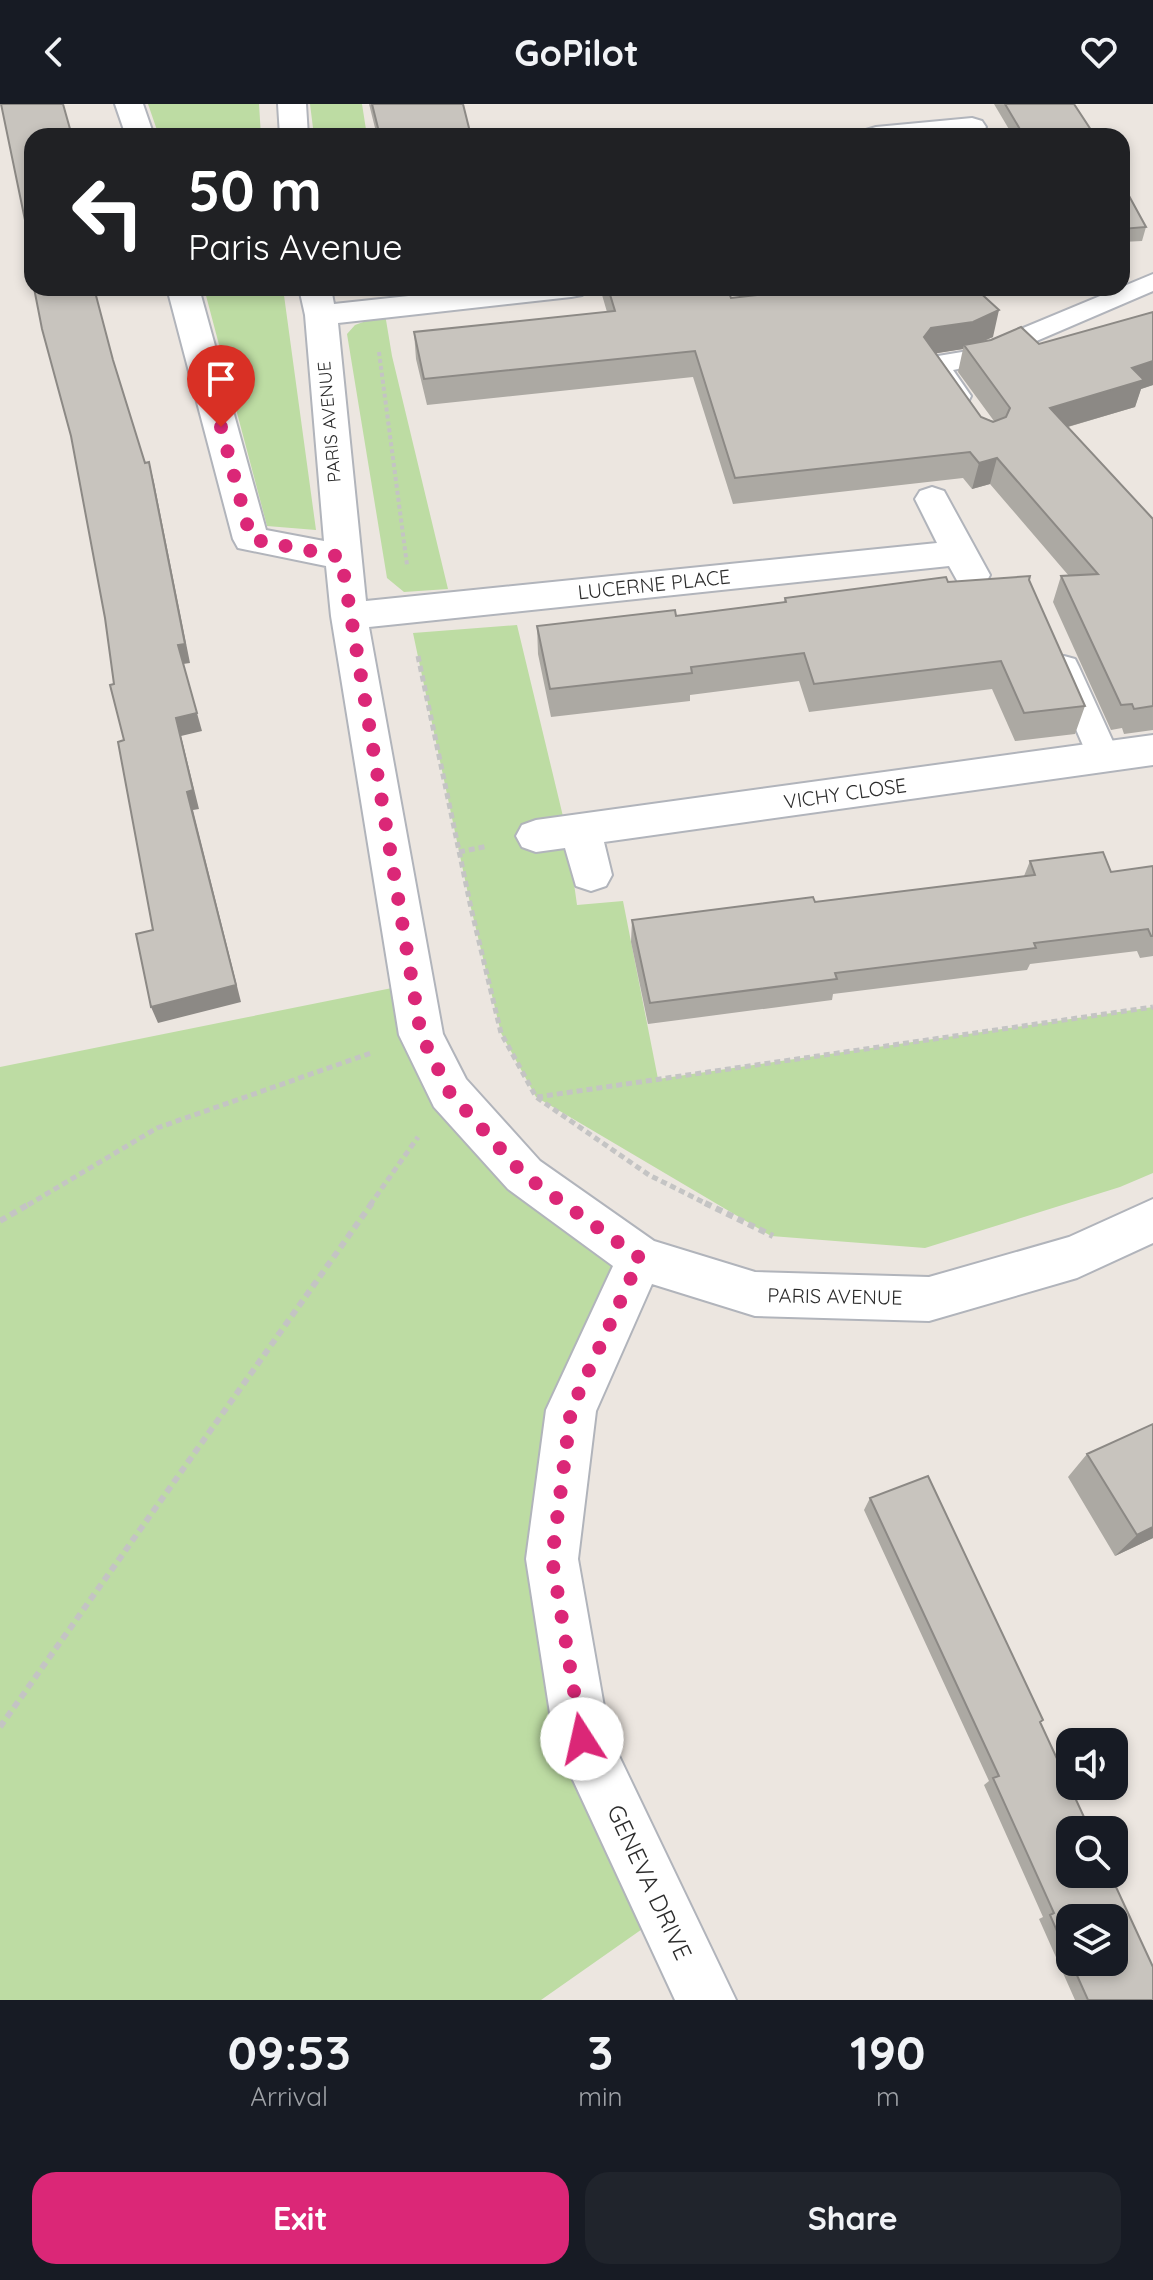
<!DOCTYPE html>
<style>
body{margin:0;font-family:Quicksand,sans-serif;background:#20242c;color:#f1f3f6;height:100vh;display:flex;flex-direction:column;font-size:30px;white-space:nowrap}
*{box-sizing:border-box;margin:0}
p{font-size:26px;color:#9ea1a6}
.icon{flex:none;width:44px;height:44px;fill:none;stroke:currentColor;stroke-width:2;stroke-linecap:round;stroke-linejoin:round}
.map{position:relative;height:1896px;overflow:hidden}
.sheet{display:flex;flex-direction:column;background:#171b24;flex:1}
.sheet>*{flex:none}
.hud{position:absolute;left:24px;top:24px;width:1106px;height:168px;border-radius:24px;box-shadow:0 4px 12px #0003;background:#202124;color:#fff;overflow:hidden}
.tools{position:absolute;left:1056px;top:1624px;display:grid;gap:16px}
.tools a{display:grid;place-items:center;width:72px;height:72px;border-radius:16px;background:#171b24;box-shadow:0 4px 12px #0003;font-size:40px}
.pin{position:absolute;display:grid;place-items:center;width:68px;height:68px;color:#fff;margin:-82px -34px;border-radius:50% 50% 50% 0;rotate:-45deg;box-shadow:0 0 8px #0007}
.pin .icon{rotate:45deg}
.me{position:absolute;width:88px;margin:-44px;rotate:350deg;stroke-linejoin:round;filter:drop-shadow(0 0 6px #0008)}
.turn{display:flex;align-items:center;gap:28px;height:168px;padding:0 32px;font-size:36px}
.turn .icon{width:104px;height:104px;stroke-width:2.5}
.turn b{display:block;font-size:56px;line-height:68px}
.eta{display:flex;justify-content:space-evenly;align-items:center;height:136px;text-align:center}
.eta b{font-size:48px;font-weight:800;line-height:56px}
.primary-button{display:flex;gap:16px;margin-top:auto;padding:16px 32px}
.primary-button a{flex:1;height:92px;border-radius:24px;background:#db2777;color:#fff;font-size:32px;font-weight:800;line-height:92px;text-align:center}
.primary-button a+a{background:#20242c;color:#f1f3f6}
header{display:flex;justify-content:space-between;align-items:center;height:104px;padding:0 32px;background:#171b24;font-size:36px;font-weight:800}
.map>svg:first-child{display:block}
.green{fill:#bddca3}
.lines{fill:none;stroke-linecap:round;stroke-linejoin:round}
.service-casing{stroke:#b1b4bb;stroke-width:4}
.minor-casing{stroke:#b1b4bb;stroke-width:4}
.path-far2{stroke:#c4c4c4;stroke-width:4;stroke-dasharray:4 3;stroke-linecap:butt}
.path-far1{stroke:#c4c4c4;stroke-width:5;stroke-dasharray:6 4;stroke-linecap:butt}
.path{stroke:#c4c4c4;stroke-width:6;stroke-dasharray:7 5;stroke-linecap:butt}
.service{fill:#fff;fill-rule:evenodd}
.minor{fill:#fff;fill-rule:evenodd}
.wall{fill:#aca9a3;fill-rule:evenodd}
.shaded-wall{fill:#8c8985}
.building{fill:#c8c4be;stroke:#8c8985;stroke-width:2}
.route{stroke:#db2777;stroke-width:14;stroke-dasharray:0 25.2}
.labels{text-anchor:middle;dominant-baseline:central;stroke-width:6;stroke-linejoin:round;paint-order:stroke}
.far-street-label{font-size:18px;fill:#2c2c2c;stroke:#fff}
.street-label{font-size:20px;fill:#2c2c2c;stroke:#fff}
.near-street-label{font-size:24px;fill:#2c2c2c;stroke:#fff}
</style>
<header><svg class="icon" aria-label="back" viewBox="0 0 24 24"><path d="M15 5l-7 7 7 7"/></svg>GoPilot<svg class="icon" aria-label="heart" viewBox="0 0 24 24"><path d="M12 20l-8-8c-3-5 5-10 8-4 3-6 11-1 8 4z"/></svg></header>
<div class="map">
<svg width="1153" height="1896" viewBox="0 0 1153 1896">
<rect width="100%" height="100%" fill="#ece6e0"/>
<path class="green" d="M148,0h111l2,32h-102z
M310,0h52l5,32h-53z
M204,184h79l33,242 -49,-4z
M385,210l7,42 56,233 -44,3 -17,-14 -40,-244 8,-9z
M517,521l50,208 10,72 46,-4 35,178 495,-72v166l-33,14 -195,61 -154,-12 -235,-139 -35,-64 -30,-125 -58,-275z
M412,880l38,109 190,165 -88,302 113,353 -124,87h-541v-933z"/>
<g class="lines">
<defs>
<path id="service" d="M1153,170v17l-170,73 -30,6 18,26 -3,6 -10,3 -10,-3 -26,-38 4,-6 42,-7z
M1064,552l11,3 4,8 41,90 -5,9 -11,3 -11,-3 -5,-9 -39,-90 4,-8z"/>
<path id="minor" d="M115,0h28l11,32h-28z
M278,0h28l2,32h-28z
M972,14l10,3 4,6 -4,6 -15,3h-105l4,-6 10,-3z
M167,184h32l67,242 58,11 -19,-226 -6,-27h32l3,16 149,-16h104l-5,7 -11,2 -233,26 28,278 571,-58 -22,-44 5,-8 12,-4 12,4 46,84 -5,9 -13,3 -13,-3 -10,-18 -580,61 74,407 23,45 74,82 114,80 101,31 174,5 140,-40 84,-38v44l-76,35 -148,43 -174,-5 -103,-32 -56,127 -18,148 31,176 127,265h-61l-121,-261 -28,-180 20,-149 67,-144 -105,-77 -74,-82 -35,-72 -68,-419 -5,-50 -88,-18 -5,-9z
M1153,631v30l-549,77 8,33 -6,11 -15,5 -15,-5 -11,-38 -29,4 -14,-5 -6,-11 6,-11 14,-5z"/>
</defs>
<use href="#service" class="service-casing"/>
<use href="#minor" class="minor-casing"/>
<path class="path-far2" d="M724,188l40,-4
M379,248l28,213"/>
<path class="path-far1" d="M418,552l53,252 30,125 35,64 113,78 60,30
M459,748l29,-6
M537,993l616,-90
M28,1101l129,-77 214,-75
M370,1101l48,-68"/>
<path class="path" d="M705,1099l68,33
M0,1117l31,-18
M0,1623l372,-524"/>
<use href="#service" class="service"/>
<use href="#minor" class="minor"/>
</g>
<path class="wall" d="M369,0h94l8,32h-94z
M994,0h80l21,32h-82z
M1122,79l24,44 -4,14 -20,1z
M600,184h127l4,10 140,-7 122,46 -12,5 58,2 114,-32v73l-12,4 -6,18 -67,20 85,92v211l-29,4 -2,-6 -11,2 -58,-128 8,-26h8l-79,-92 -18,5 -9,-11 -230,26 -40,-127 -266,28 -11,-46 -2,-27 193,-20zM963,245l-5,23 36,49 -13,-4 -45,-64z
M1029,476l56,126 -10,28 -60,7 -23,-52 -183,23 -10,-31 -109,14v6l-139,16 -13,-63 -1,-28 139,-10 108,-14 1,-4 163,-16z
M1030,757l81,11 42,-6v90l-13,2 -3,-7 -107,13 -3,6 -194,24 -1,6 -184,24 -17,-82 1,-22 183,-18 209,-26z
M1087,1350l66,84 -38,18 -47,-79z
M870,1394l173,222 -3,3 113,277h-78l-36,-81 4,-2 -59,-132 5,-4 -125,-271z"/>
<path class="shaded-wall" d="M94,184h13l1,4 -12,2z
M999,206l-6,27 -26,11 -3,-3 -1,4 -37,6 -2,-18 7,-9z
M1153,257v24l-12,4 -6,18 -92,27 7,-26 82,-40z
M997,354l-7,26 -18,5 7,-26z
M149,358l5,20 36,181 -7,1 -5,-19z
M197,609l5,18 -21,5 18,73 -6,1 48,192 -83,21 -7,-16 36,-215 -11,-74z
M1153,1423v11l-38,18 22,-21z"/>
<path class="building" d="M1,0h62l9,32h-40v118z
M372,0h91l8,32h-91z
M1005,0h69l21,32h-71z
M1122,79l24,44 -24,2z
M28,153h4v20z
M34,184h60l19,72 32,103 4,-1 36,182 -7,1 19,68 -21,5 17,72 -6,2 49,193 -85,22 -15,-73 17,-4 -35,-188 6,-2 -14,-55 4,-1 -9,-66 -34,-182 -29,-107z
M608,184h119l4,10 89,-10h50l1,3 10,-3h94l24,22 -26,12 -42,6 -7,9 57,80 12,5 13,-5 4,-9 -46,-63 27,-5 30,-13 18,17 114,-32v49l-21,7 12,12 -94,28 103,111v187l-19,3 -2,-5 -11,1 -60,-129 37,-2 -101,-116 -18,5 -9,-11 -235,26 -40,-127 -271,28 -10,-47 201,-21z
M1030,472l-1,4 56,126 -61,7 -23,-52 -187,23 -10,-31 -113,14 1,6 -142,16 -13,-63 138,-16 1,6 110,-14 -1,-4 161,-21 2,5z
M1103,748l8,20 42,-6v70h-2l-3,-7 -114,14 2,5 -201,25 2,6 -187,24 -18,-83 181,-23 2,5 220,-27 -5,-14z
M1153,1320v103l-16,8 -50,-81z
M928,1372l115,244 -3,2 50,108h-20v44h40l43,93v33h-65l-17,-38h43v-44h-44v43l-20,-46 4,-2 -61,-135 6,-2 -129,-278z"/>
<g class="lines">
<path class="route" d="M221,323l30,112 90,18 80,478 29,58 74,82 116,83 -69,152 -19,149 30,180"/>
</g>
<g class="labels">
<g class="far-street-label">
<text transform="translate(329 318) rotate(-95)">PARIS AVENUE</text>
</g>
<g class="street-label">
<text transform="translate(654 480) rotate(-6)">LUCERNE PLACE</text>
<text transform="translate(845 689) rotate(-8)">VICHY CLOSE</text>
<text transform="translate(835 1192) rotate(1)">PARIS AVENUE</text>
</g>
<g class="near-street-label">
<text transform="translate(650 1778) rotate(65)">GENEVA DRIVE</text>
</g>
</g>
</svg>
<div class="tools">
<a><svg class="icon" aria-label="sound" viewBox="0 0 24 24"><path d="M4 9h4l5-4v14l-5-4H4zM17 9q2 3 0 6"/></svg></a>
<a><svg class="icon" aria-label="search" viewBox="0 0 24 24"><circle cx="10" cy="10" r="6"/><path d="M15 15l6 6"/></svg></a>
<a><svg class="icon" aria-label="layers" viewBox="0 0 24 24"><path d="M12 4l9 5-9 5-9-5zM3 14l9 5 9-5"/></svg></a>
</div>
<div class="pin" style="left:221px;top:323px;background:#d93025"><svg class="icon" aria-label="arrive" viewBox="0 0 24 24"><path d="M6 21V4h12l-3 4 3 4H6"/></svg></div>
<svg class="me" style="left:582px;top:1635px" viewBox="-20 -20 40 40"><circle r="19" fill="#fff"/><path d="M0-13L10 11 0 6-10 11z" fill="#db2777"/></svg>
<div class="hud">
<div class="turn"><svg class="icon" aria-label="left" viewBox="0 0 24 24"><path d="M17 20v-9H6M10 6l-5 5 5 5"/></svg><div><b>50 m</b>Paris Avenue</div></div>
</div>
</div>
<section class="sheet">
<div class="eta">
<div><b>09:53</b><p>Arrival</p></div>
<div><b>3</b><p>min</p></div>
<div><b>190</b><p>m</p></div>
</div>
<div class="primary-button"><a>Exit</a><a>Share</a></div>
</section>
